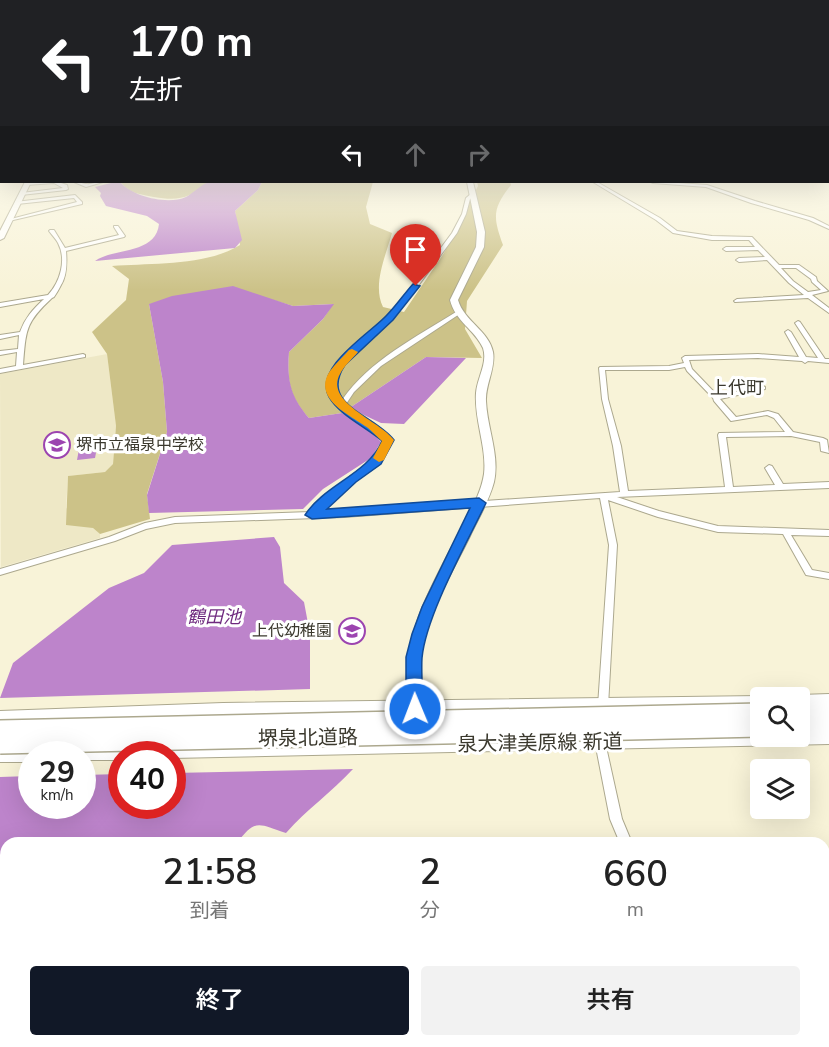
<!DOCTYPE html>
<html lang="ja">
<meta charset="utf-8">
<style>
body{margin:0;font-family:"Nunito Sans","Noto Sans JP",sans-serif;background:#f2f2f2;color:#222;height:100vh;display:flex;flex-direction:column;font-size:22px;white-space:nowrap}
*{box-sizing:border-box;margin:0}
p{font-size:20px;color:#767676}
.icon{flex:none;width:33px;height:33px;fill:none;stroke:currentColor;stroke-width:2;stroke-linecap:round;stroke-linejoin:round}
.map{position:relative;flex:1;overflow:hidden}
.drawer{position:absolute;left:0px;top:837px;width:830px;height:210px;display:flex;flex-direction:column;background:#fff;border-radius:18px 18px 0 0;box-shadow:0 6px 24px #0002}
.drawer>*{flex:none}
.top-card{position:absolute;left:0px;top:0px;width:830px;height:183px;box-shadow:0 6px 24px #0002;background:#202124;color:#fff;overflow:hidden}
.controls{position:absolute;left:750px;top:687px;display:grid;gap:12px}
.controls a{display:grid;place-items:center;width:60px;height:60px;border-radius:6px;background:#fff;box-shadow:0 6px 24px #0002;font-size:30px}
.speed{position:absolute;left:18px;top:741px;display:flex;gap:12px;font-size:30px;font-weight:700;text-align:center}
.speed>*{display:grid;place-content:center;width:78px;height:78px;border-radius:50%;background:#fff;box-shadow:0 6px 24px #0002;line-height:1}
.speed small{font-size:15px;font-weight:400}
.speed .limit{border:9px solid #d22;background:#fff;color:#111}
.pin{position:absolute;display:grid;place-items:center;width:51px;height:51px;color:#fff;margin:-62px -26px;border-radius:50% 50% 50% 0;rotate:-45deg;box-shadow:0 0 6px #0007}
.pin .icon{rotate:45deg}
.me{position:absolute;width:66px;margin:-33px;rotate:359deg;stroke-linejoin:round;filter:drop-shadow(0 0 4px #0008)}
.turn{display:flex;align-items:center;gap:21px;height:126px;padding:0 30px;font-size:27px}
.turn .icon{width:78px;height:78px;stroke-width:2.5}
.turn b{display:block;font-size:42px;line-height:51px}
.lanes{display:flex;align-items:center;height:57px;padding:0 30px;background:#0003;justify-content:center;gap:30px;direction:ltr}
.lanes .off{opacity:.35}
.eta{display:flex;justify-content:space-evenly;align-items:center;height:102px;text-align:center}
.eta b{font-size:36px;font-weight:600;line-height:42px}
.action{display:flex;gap:12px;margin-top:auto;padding:12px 30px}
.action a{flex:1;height:69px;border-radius:6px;background:#111827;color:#fff;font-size:24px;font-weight:600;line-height:69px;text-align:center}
.action a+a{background:#f2f2f2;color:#222}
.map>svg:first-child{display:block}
.built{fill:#eee8c6}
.green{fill:#ccc288}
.water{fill:#bd84cb}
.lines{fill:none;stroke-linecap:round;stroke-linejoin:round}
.street-casing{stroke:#aca88e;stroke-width:2}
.secondary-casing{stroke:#aca88e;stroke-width:2}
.primary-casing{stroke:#aca88e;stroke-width:2}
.highway-casing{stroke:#aca88e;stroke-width:2}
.street{fill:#fff;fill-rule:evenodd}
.secondary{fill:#fff;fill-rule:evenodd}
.primary{fill:#fff;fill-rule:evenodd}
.highway{fill:#fff;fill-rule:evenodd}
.highway-bridge-casing{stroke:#aca88e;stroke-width:20;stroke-linecap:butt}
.highway-bridge{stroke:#fff;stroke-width:17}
.route{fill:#1a73e8;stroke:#114b97;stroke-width:1.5}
.slow{fill:#f59e0b}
.labels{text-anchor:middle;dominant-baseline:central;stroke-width:6;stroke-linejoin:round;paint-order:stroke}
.poi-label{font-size:16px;fill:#3b392e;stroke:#fff;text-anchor:start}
.neighbourhood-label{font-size:18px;fill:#3b392e;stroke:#fff}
.water-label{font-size:18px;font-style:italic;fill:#6f2a7f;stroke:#fff}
.near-street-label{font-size:20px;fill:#3b392e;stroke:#fff}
</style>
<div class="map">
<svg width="829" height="1047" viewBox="0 0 829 1047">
<rect width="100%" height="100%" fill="#f8f3d8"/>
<path class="built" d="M107,354l9,72 -3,38 -8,8 -37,4 -2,32 27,20 7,6v4l-99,29 -1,-193z"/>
<path class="green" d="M120,182h88c-19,17 -30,19 -54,15 -15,-3 -23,-3 -34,-15z
M262,182h111l-7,25 4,17 22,9c-6,22 -20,52 -9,74l21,5 40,-59 34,-67 -1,-4h33l1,3c-19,24 -18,32 -8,60l-36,56 -2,28 17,29 -56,-1 -84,56 -33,5c-20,-22 -22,-37 -20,-66l34,-33 10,-15 -40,2 -30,-9 -114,7 14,78 4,50 -20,62 3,25 -50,15 -7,-6 -27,-3 2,-49 37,-4 8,-8 3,-38 -9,-72 -15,-22 34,-32 3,-21 -17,-13c39,-3 95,0 128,-21l-5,-34 23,-21z"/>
<path class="water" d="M115,182h5c13,15 48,23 66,15 8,-4 16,-14 24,-15 13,-4 38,-1 52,0l-4,8 -23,21 7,29 -7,8 -140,13c17,-13 61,-6 64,-37l-12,-8 -41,-10 -6,-10 1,-3 -6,-6z
M233,286l60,20 41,-2 -11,15 -34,33c-2,28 1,44 20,66l33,-5 30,19 9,10 -10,16 -48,31 -20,20 -154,4 -2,-18 20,-63 -4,-50 -14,-78 23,-8z
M426,357l40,1 -62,66 -23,-1 -28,-13 -2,-3z
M99,437l-4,21 -18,2 4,-21z
M274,537l6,10 4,36 20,19 6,32v55l-310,9 13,-35 96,-75 35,-15 28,-28z
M353,769c-21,23 -46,40 -67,64 -28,-9 -30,-15 -49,10h-231v198h168l-1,6h-173v-270l31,-1 1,30h50l1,-31 38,-1 1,32h50l1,-33z
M216,1041h45l17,6h-64z
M311,1041h120l6,2 1,-2h37l3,6h-179z"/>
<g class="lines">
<defs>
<path id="street" d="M43,182h15l9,3 1,4 -2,1 -45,5 -2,-1 2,-1 42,-5 -9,-5 -28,2 -2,-1 2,-1z
M74,182c5,-1 7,2 12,2 6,1 11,-3 17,-2l-17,5z
M593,182h4l63,36 17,13 35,5 40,1 27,28h20l17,12 1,4 11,10 -16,4 17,13v5l-21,-15 -73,4 -1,-1 3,-2 67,-4 -15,-12 -22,-23 -28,2 -3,-2 3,-2 26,-1 -7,-7 -32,1 -3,-2 3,-2h29l-6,-7h-37l-39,-7 -17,-13zM781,268h15l15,11 1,3 9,8 -13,2 -15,-11z
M651,182h13l43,3 48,16 58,17 16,8v3l-20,-9 -58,-17 -45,-16 -53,-4z
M472,193l4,1 -6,5 -4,15 -9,19 -53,72 -60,59c-7,13 -12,24 -2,36 28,-40 73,-62 114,-88l5,1 -80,53 -27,26 -8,12 29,20 17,16 -12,24 -25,17 -34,31 299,-20 -7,-46 -11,-47 -3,-31 1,-1 69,-1 15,-3 -2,-5 3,-2 73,-2 41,3 -14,-25 3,-2 3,2 15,25 12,1 -23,-35 3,-2 2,1 25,37h4v4l-21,-2 -3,2 -3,-2 -44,-3 -69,2 3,9 26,27 45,-10 2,1v2l-45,10 16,18 32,-6 10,3 15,18 30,6 4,2 2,13 -8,-2 -1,-9 -29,-6 -65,1 7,50 42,-2 -10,-17 4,-3 3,1 11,18 46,-2v6l-212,9 42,14 59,15 111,4v6l-38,-1 21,35 17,3v6l-23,-4 -23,-41 -65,-2 -60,-15 -50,-17 9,45 -9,161 -1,3 -4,2 -4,-2 -1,-3 11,-161 -9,-47 -256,19 -169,6 -29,6 -31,12 -115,34v-6l109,-32 36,-14 30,-6 135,-5 39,-35 25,-17 10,-20 -14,-12 -29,-20 -6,-6 -5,-9 -1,-8 2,-10 8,-13 61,-59 52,-70 10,-19 4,-16zM685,367l2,4 26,27 1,3 17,20 36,-6 7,3 11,14 -66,1 -1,2 7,52 -97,4 -7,-45 -13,-47 -3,-29h64z
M75,195l7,7v2l-73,17 -2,-1 70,-18 -3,-4 -57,6h-2v-2z
M114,226h4l7,10 -1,1 -58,14c1,12 1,24 -5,34 -2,4 -5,9 -7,12l-2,1c-27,25 -26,32 -29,67l60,-11 2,1v2l-85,16v-4l16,-3 1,-14 -17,3v-4l18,-2 1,-14 -19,4v-4l20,-3c5,-14 13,-23 24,-33l-44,8v-4l48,-8c12,-13 19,-35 10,-52 -2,-4 -6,-8 -9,-12l1,-1h4l11,18 54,-13 -5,-8z
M600,737l4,1 1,4 17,77 10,24h-12l-10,-24 -15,-77 1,-4z"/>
<path id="secondary" d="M25,182h6l-27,56 -4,2v-9z
M467,182h6l12,50 -1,15 -26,53c6,21 31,31 35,52 3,16 -8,33 -7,49 1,27 14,54 8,81 -5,19 -16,37 -24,54 -19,39 -45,78 -49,122 -2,19 1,40 3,59l-3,5 -5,2 -5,-2c-5,-11 -4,-25 -4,-36 -2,-60 28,-105 54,-157 9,-18 20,-35 23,-55 3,-27 -10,-54 -8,-81 1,-15 12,-30 7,-45 -8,-18 -28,-27 -33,-48l26,-53 1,-15z"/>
<path id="primary" d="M829,694v14l-29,1v-11h-6l6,-3z
M760,696l5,2h-5v12l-537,9 -223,8v-16l223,-8z
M829,728v16l-657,14v-4h-50v6h-40v-6h-50v8h-32v-16l760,-17v7h40v-7z"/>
<path id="highway" d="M829,703v32l-29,1v-32z"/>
</defs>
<use href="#street" class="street-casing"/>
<use href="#secondary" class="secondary-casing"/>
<use href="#primary" class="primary-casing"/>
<use href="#highway" class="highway-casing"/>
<use href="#street" class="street"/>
<use href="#secondary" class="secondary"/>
<use href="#primary" class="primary"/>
<use href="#highway" class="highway"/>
<defs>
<path id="highway-bridge" d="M0,729l760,-17
M0,745l760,-17"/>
</defs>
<use href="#highway-bridge" class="highway-bridge-casing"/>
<use href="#highway-bridge" class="highway-bridge"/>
</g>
<linearGradient id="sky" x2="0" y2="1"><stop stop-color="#97a1dc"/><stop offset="0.49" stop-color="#fcfaed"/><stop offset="1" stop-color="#fcfaed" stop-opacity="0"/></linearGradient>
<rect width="829" height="290" fill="url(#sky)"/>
<path class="route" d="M413,284l7,2 -27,34 -48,45c-27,40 30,50 49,75l-13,24 -25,18 -29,27 152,-11 7,5c-19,40 -60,112 -64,155 -1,16 1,34 1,51l-2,5 -6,3 -6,-3 -3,-5v-52l6,-23 10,-27 48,-99 -158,11 -7,-4c19,-30 63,-41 77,-74 -16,-14 -43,-26 -53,-44 -16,-29 40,-63 57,-81 10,-10 18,-22 27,-32z"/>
<path class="slow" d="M352,349l6,3c-6,7 -14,14 -18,22 -16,28 40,47 54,66l-10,20 -5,2 -6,-4 9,-17c-5,-4 -9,-9 -14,-13 -16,-12 -57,-29 -38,-57 5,-7 13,-14 19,-21z"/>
<defs>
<symbol id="school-ring" viewBox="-11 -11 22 22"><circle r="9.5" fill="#fff" stroke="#9c44b0" stroke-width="1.5"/><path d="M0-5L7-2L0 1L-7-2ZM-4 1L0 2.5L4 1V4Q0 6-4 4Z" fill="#9c44b0"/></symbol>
</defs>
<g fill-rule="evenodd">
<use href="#school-ring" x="42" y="430" width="30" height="30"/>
<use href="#school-ring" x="337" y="616" width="30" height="30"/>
</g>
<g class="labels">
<g class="poi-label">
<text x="76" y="445">堺市立福泉中学校</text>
<text x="332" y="631" text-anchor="end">上代幼稚園</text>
</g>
<g class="neighbourhood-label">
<text x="737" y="388">上代町</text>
</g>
<g class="water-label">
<text x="214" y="617">鶴田池</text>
</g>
<g class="near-street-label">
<text transform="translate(308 738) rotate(-1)">堺泉北道路</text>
<text transform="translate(540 743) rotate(-1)">泉大津美原線 新道</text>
</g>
</g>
</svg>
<div class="controls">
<a><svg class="icon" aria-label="search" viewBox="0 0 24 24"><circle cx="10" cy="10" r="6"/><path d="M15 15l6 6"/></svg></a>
<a><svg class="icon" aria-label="layers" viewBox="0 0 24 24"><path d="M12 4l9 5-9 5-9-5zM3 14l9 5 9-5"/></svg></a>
</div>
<div class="speed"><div>29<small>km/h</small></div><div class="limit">40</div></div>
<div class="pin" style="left:416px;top:286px;background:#d93025"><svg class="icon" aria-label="arrive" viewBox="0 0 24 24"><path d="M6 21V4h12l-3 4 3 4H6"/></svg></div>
<svg class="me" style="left:415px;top:709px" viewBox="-20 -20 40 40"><circle r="17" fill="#1a73e8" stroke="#fff" stroke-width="3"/><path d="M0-11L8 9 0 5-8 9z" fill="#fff"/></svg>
<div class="top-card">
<div class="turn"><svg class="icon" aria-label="left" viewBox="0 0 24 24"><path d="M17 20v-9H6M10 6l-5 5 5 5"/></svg><div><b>170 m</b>左折</div></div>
<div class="lanes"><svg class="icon" aria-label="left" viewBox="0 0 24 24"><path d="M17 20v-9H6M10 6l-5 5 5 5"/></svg><svg class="icon off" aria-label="ahead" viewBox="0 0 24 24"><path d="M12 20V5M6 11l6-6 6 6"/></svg><svg class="icon off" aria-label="right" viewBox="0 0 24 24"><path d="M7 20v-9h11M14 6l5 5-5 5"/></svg></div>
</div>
<section class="drawer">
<div class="eta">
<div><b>21:58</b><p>到着</p></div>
<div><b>2</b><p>分</p></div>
<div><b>660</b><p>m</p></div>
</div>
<div class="action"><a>終了</a><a>共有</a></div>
</section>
</div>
